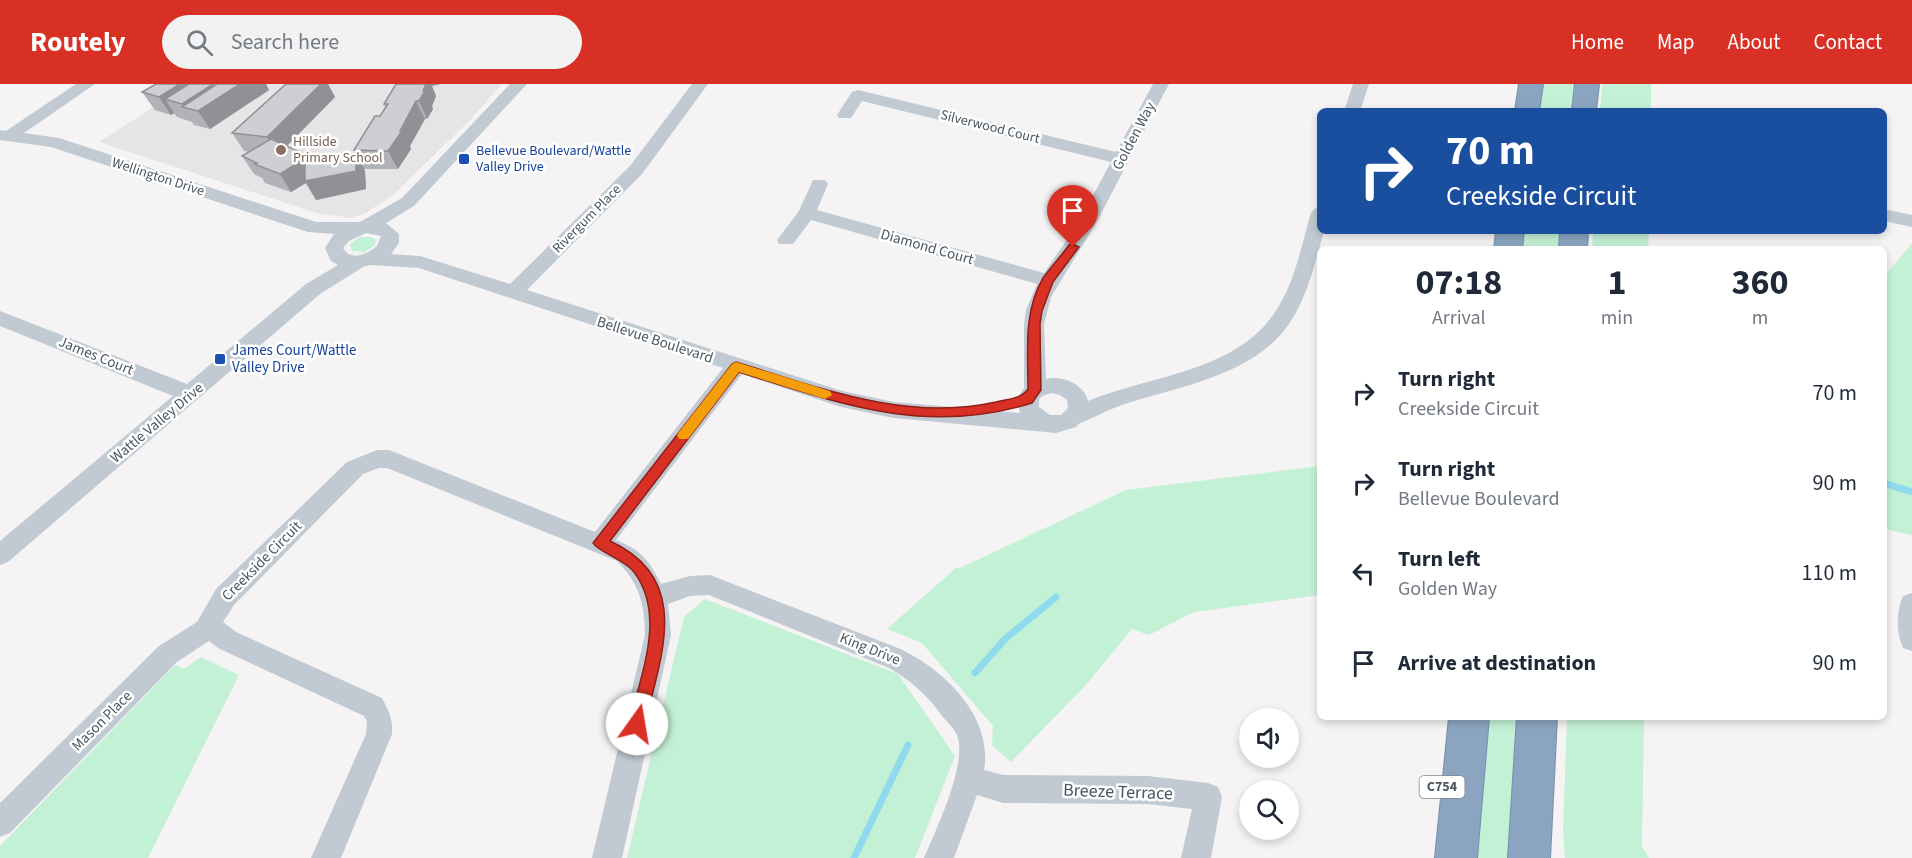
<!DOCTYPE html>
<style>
body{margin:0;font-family:"Source Sans 3",sans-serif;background:#f2f2f3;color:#1f2937;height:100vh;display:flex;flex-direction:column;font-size:22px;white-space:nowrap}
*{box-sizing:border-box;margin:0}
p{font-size:20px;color:#747a83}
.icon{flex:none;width:33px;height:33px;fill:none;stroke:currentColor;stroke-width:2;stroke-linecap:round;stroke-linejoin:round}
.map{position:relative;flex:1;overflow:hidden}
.drawer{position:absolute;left:1317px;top:162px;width:570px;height:474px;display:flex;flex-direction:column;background:#fff;border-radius:9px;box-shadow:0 3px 9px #0003}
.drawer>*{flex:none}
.hud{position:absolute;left:1317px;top:24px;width:570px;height:126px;border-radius:9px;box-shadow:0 3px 9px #0003;background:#1a4fa0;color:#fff;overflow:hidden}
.fabs{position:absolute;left:1239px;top:624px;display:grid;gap:12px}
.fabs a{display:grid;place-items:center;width:60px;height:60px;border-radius:50%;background:#fff;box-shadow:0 3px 9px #0003;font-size:30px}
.pin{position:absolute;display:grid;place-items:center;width:51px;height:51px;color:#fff;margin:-62px -26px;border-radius:50% 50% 50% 0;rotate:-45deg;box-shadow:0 0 6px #0007}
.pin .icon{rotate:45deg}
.me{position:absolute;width:66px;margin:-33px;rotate:13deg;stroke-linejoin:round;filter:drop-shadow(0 0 4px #0008)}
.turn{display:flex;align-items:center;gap:21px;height:126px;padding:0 30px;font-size:27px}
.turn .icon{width:78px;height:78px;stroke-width:2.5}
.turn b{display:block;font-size:42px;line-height:51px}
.eta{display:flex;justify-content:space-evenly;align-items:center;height:102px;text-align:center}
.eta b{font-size:36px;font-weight:700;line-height:42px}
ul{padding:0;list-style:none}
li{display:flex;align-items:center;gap:18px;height:90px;padding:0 30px}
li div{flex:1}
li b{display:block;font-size:22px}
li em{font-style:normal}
header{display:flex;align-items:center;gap:36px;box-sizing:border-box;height:84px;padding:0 30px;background:#d93025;color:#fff}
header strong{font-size:28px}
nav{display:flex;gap:33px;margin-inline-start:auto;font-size:21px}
.search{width:420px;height:54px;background:#f2f2f3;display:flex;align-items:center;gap:15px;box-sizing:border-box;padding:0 21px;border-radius:33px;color:#747a83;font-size:22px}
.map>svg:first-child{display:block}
.education{fill:#e6e4e5}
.green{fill:#c3f1d5}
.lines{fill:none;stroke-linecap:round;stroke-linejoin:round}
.stream{stroke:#90daee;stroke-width:7}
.highway-casing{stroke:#7690ad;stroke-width:2}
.minor{fill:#c1cad2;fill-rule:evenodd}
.highway{fill:#8ba5c1;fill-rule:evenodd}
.wall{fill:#b0b2b7}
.shaded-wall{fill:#909195}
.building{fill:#cdcfd5;stroke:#909195;stroke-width:1.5}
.route{fill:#d93025;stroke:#8d1f18;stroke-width:1.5}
.slow{fill:#f59e0b}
.education-dot{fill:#8d6e63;stroke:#fff;stroke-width:2}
.transit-dot{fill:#1a4fb4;stroke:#fff;stroke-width:2}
.labels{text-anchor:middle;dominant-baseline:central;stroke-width:5;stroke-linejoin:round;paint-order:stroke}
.far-street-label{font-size:14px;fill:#4a5661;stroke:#fff}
.far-education-label{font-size:14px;fill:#785e54;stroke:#fff;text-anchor:start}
.far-transit-label{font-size:14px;fill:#164399;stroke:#fff;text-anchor:start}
.shield{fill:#fff;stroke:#808990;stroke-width:1.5}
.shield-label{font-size:14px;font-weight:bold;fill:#4a5661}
.street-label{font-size:15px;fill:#4a5661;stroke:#fff}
.transit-label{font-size:15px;fill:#164399;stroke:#fff;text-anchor:start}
.near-street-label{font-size:18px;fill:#4a5661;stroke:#fff}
</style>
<header>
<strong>Routely</strong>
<div class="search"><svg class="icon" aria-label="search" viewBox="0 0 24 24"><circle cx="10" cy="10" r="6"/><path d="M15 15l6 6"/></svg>Search here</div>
<nav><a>Home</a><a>Map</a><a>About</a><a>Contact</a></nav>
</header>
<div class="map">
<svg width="1912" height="774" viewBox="0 0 1912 774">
<rect width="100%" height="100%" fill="#f5f3f3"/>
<path class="education" d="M190,0h312l-31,35 -78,76 -29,19 -14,4 -33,-5 -218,-71z"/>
<path class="green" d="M1539,0h39l-3,27h-39z
M1602,0h49v27h-51z
M1520,147h44l-1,18h-45z
M1593,147h56l-1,18h-56z
M360,153h11l5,3 -1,5 -11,7 -12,-1 -2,-7z
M1912,159v292l-28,-6v-252z
M1320,382v129l-126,17 -45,23 -17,-6 -47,57 -74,76 -19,-17 1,-19 -71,-83 -35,-14 70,-62 3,1 166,-78z
M705,515l193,75 57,82 -40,102h-288l57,-241z
M201,573l38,18 -91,183h-148v-12l175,-181 9,4z
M1477,633h45l-8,141h-48z
M1567,633h77l-2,129 7,12h-84l-2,-27z"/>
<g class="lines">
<path class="stream" d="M1884,399l28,9
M975,589l30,-34 51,-42
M854,774l54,-113"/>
<defs>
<path id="highway" d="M1519,0h24l-4,27h-24z
M1575,0h24l-3,27h-24z
M1496,147h28l-2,18h-28z
M1560,147h28l-1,18h-28z
M1449,633h40l-12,141h-42z
M1517,633h40l-7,141h-42z"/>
</defs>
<use href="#highway" class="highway-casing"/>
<path class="minor" d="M76,0h19l-71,49 35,5 257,84h44l42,-24 108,-114h17l-113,122 -28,17 13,11v9l-8,11 29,2 90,28 120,-118 62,-82h16l-66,90 -115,116 315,101 52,11 126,11 -3,-14 7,-11v-64l2,-14 11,-26 -226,-64 -18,24h-14l-2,-4 22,-29 14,-31h12l3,4 -11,26 227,63 33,-48 34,-63 -249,-61 -11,17h-12l-2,-3 15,-23 6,-2 258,62 37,-68h16l-74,141 -44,72 -7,27 2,55c16,-4 38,5 42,22 65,-27 154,-29 192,-97 16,-27 22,-61 31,-91l3,-4 6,-2v24h4c-10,35 -18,73 -41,101 -39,46 -107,55 -161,73 -15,5 -28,13 -42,18l-4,4 -20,6 -162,-15 -53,-11 -99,-33 -126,166c24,9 34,21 45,44l29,-8 20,-1 188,73c45,20 96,69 86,122l19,5 145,1 60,7 10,4 4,10 -11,61h-30l11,-49 -44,-5 -145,-1 -26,-8 -23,63h-30c12,-28 44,-95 33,-123 -4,-8 -12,-15 -17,-22 -14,-19 -30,-33 -51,-45l-180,-73 -19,1 -22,8 3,31 -49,223h-30l53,-223c0,-31 -6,-52 -28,-74l-230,-93h-8l-16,6 -129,131 -11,17 13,10 146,66c7,13 11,21 10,36l-51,124h-30l55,-124 1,-13 -3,-5 -146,-68 -9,-7 -32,21 -167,171 -10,4v-34l159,-157 38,-24 19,-33 131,-127 30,-12h12l206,82 128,-164 -304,-100 -49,-3 -7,2 -43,27 -312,268 -8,3v-24l173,-145 -173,-70v-15l187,73 119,-100 32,-19 -7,-4 -6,-13 9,-14 -26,-2 -257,-85 -51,-7v-10l6,1zM366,149l15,3 -4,10c-10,8 -26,16 -34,2l6,-7zM1051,309l9,2 7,5 1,8 -7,7h-11l-11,-8v-7l3,-4z
M1353,0h16l-9,27h-16z
M1884,125l28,6v12l-28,-6z
M1912,509v58l-9,-3c-7,-16 -7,-36 0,-52z"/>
<use href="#highway" class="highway"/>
</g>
<path class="wall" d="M156,0h110l3,6 -59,39 -16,-4 -2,-3 -15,-5 -3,-4 -3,2 -16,-5 -13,-18z
M286,0h42l7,13 -48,49 22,10 3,6 44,-9 -2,-3 26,-34 5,-9 -1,-3 48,-18 4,10 -4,10 1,3 -6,10h-2l-15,27 1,3 -13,20h-34l1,2 1,18 -50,11 -10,-17 -15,9 -26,-9 -3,-5 -8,-4 -12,-18 7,-4 -5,-1 -12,-18z"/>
<path class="shaded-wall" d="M180,0h33l8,12 -3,-12h48l3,6 -59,39 -12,-18 -14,-4 -2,-3 -17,-5 9,14 -3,2 -12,-18z
M321,0h7l7,13 -57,58 -11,-18z
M422,0h19l-9,2 4,10 -4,10 1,3 -6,10 -8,-18z
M416,17l9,18 -15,27 1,3 -13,20 -10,-18z
M356,69l9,18 1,18 -50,11 -10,-17 -15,9 -11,-18 29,-18 10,18z"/>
<path class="building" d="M156,0h24l-21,13 -17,-5z
M189,0h24l-31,20 -17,-5z
M217,0h23l-42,27 -16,-4z
M286,0h35l-54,53 -35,-4z
M396,0h30l-3,7h2l-6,10h-3l-16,30h2l-14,20 -34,-1 21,-34h5l8,-12h-4z
M271,55l38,17 -29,18 -26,-10 3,-1 -15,-7z
M356,69v18l-51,10v-18z"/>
<path class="route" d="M1073,160l6,3 -26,35 -11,29 -2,13 1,66 -9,13c-106,33 -192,1 -293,-31l-129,169c83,38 51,114 35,183l-2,6 -6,2 -5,-2 -3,-6c11,-48 38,-108 5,-152 -10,-13 -36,-20 -41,-29l139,-179 4,-2c84,26 171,60 260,40 12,-3 25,-3 32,-13 0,-37 -5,-77 15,-111 8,-11 18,-22 26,-33z"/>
<path class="slow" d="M736,278l94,29 2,4 -7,4 -86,-27 -51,67h-9l-2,-4 2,-3 53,-68z"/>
<circle class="education-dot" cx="281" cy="66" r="6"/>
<g class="transit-dot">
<rect x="458" y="69" width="12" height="12" rx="3"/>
<rect x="214" y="269" width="12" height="12" rx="3"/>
</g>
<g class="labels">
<g class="far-street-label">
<text transform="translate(990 43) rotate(14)">Silverwood Court</text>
<text transform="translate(158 93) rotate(18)">Wellington Drive</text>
<text transform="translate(587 135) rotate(-45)">Rivergum Place</text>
</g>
<g class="far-education-label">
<text x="293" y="58">Hillside<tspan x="293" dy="16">Primary School</tspan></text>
</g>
<g class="far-transit-label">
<text x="476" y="67">Bellevue Boulevard/Wattle<tspan x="476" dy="16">Valley Drive</tspan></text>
</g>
<rect class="shield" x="1419.5" y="692" width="45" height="22" rx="4.5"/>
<g class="shield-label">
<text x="1442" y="703">C754</text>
</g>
<g class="street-label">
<text transform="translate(1134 52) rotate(-62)">Golden Way</text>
<text transform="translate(927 163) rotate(16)">Diamond Court</text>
<text transform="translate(655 256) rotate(18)">Bellevue Boulevard</text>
<text transform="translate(96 272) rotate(22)">James Court</text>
<text transform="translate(157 339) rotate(-40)">Wattle Valley Drive</text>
<text transform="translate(262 477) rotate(-45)">Creekside Circuit</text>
<text transform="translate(870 565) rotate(22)">King Drive</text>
<text transform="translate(102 637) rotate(-45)">Mason Place</text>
</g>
<g class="transit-label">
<text x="232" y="266">James Court/Wattle<tspan x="232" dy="17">Valley Drive</tspan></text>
</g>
<g class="near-street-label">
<text transform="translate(1118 708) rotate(2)">Breeze Terrace</text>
</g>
</g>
</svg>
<div class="fabs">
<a><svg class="icon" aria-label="sound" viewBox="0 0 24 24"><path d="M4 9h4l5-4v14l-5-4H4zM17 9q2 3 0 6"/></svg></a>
<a><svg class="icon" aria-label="search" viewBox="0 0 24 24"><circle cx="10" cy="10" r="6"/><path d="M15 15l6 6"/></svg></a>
</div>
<div class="pin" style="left:1073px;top:163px;background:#d93025"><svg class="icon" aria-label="arrive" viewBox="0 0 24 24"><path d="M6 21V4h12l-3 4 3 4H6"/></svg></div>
<svg class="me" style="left:637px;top:640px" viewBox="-20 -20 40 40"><circle r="19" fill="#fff"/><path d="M0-13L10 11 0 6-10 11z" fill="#d93025"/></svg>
<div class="hud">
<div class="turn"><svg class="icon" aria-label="right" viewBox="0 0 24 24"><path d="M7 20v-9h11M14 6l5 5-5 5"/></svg><div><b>70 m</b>Creekside Circuit</div></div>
</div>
<section class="drawer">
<div class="eta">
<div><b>07:18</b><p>Arrival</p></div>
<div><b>1</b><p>min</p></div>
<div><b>360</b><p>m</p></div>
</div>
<ul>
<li><svg class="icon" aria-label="right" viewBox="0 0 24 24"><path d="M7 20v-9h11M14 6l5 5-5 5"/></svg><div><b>Turn right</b><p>Creekside Circuit</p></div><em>70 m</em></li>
<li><svg class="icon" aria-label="right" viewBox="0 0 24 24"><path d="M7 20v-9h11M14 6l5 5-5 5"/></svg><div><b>Turn right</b><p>Bellevue Boulevard</p></div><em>90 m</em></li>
<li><svg class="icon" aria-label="left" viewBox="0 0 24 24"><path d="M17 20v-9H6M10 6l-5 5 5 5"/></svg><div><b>Turn left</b><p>Golden Way</p></div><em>110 m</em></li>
<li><svg class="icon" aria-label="arrive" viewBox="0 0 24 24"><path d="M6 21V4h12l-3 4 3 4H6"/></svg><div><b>Arrive at destination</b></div><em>90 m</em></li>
</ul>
</section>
</div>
